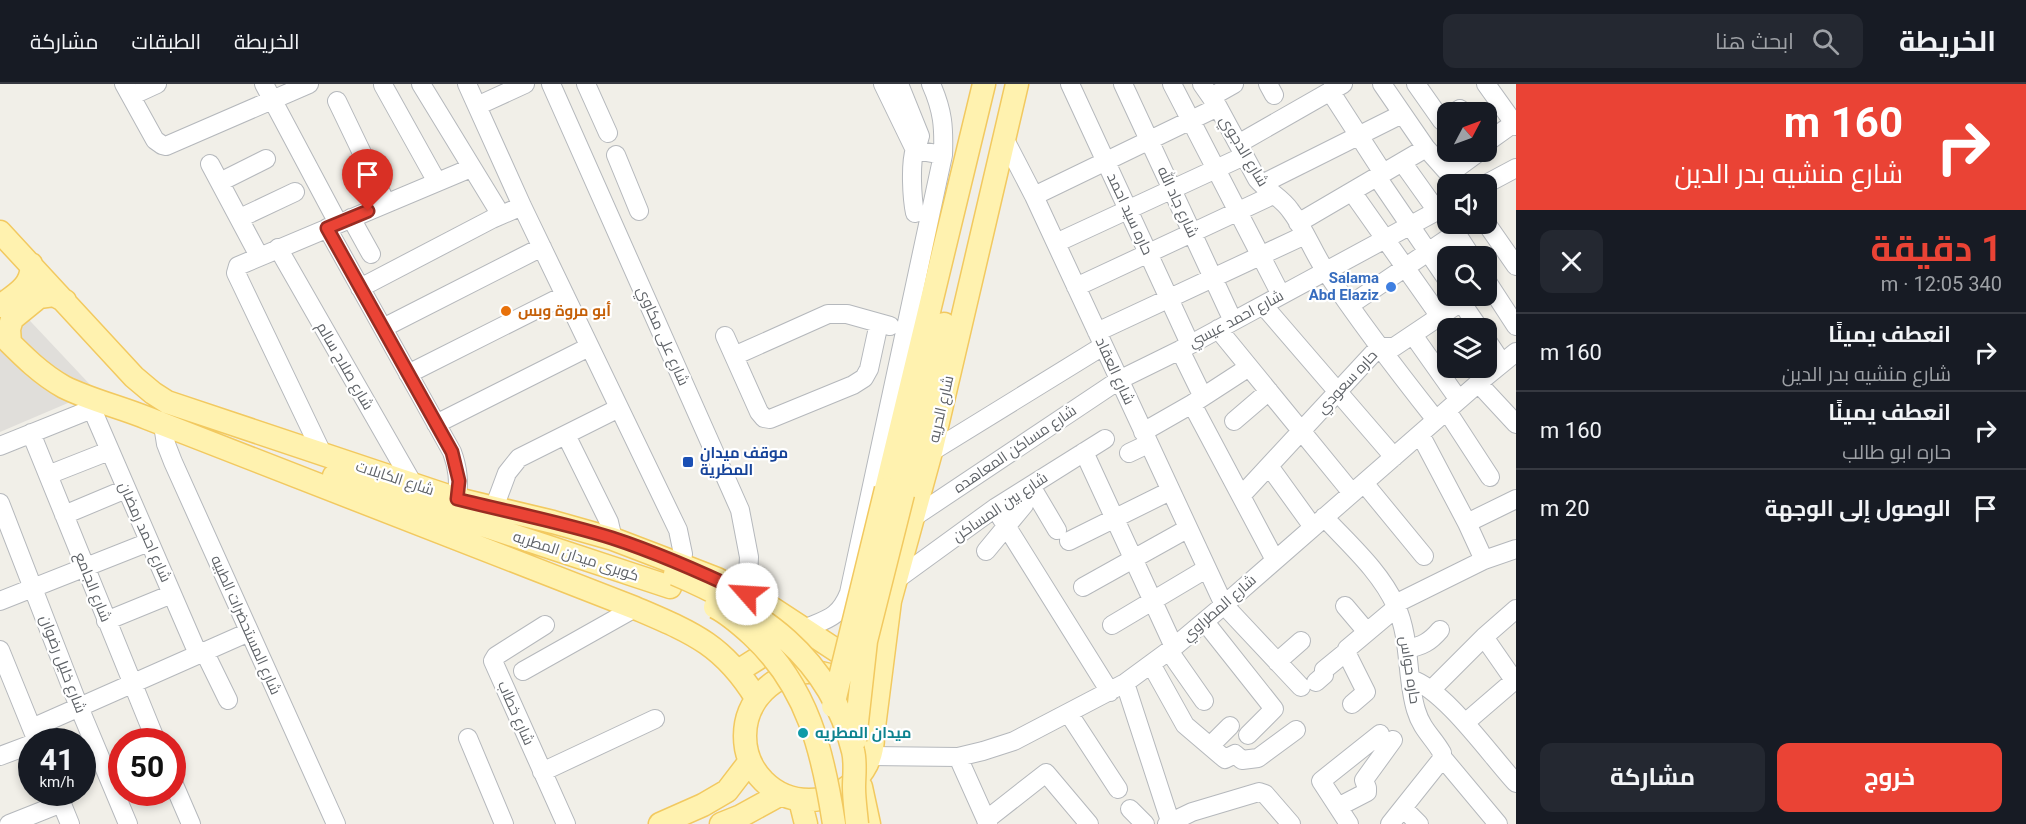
<!DOCTYPE html>
<html lang="ar">
<meta charset="utf-8">
<style>
body{margin:0;font-family:Roboto,Cairo,sans-serif;background:#242831;color:#f1f3f6;direction:rtl;height:100vh;display:flex;flex-direction:column;font-size:22px;white-space:nowrap}
*{box-sizing:border-box;margin:0}
p{font-size:20px;color:#9ea1a6}
.icon{flex:none;width:33px;height:33px;fill:none;stroke:currentColor;stroke-width:2;stroke-linecap:round;stroke-linejoin:round}
.map{position:relative;flex:1;overflow:hidden;direction:ltr}
.details{display:flex;flex-direction:column;background:#171b24;width:510px}
.details>*{flex:none}
.guide{background:#ea4335;color:#fff;overflow:hidden}
.needle{width:39px;rotate:49deg}
.buttons{position:absolute;left:1437px;top:18px;display:grid;gap:12px}
.buttons a{display:grid;place-items:center;width:60px;height:60px;border-radius:12px;background:#171b24;box-shadow:0 3px 9px #0003;font-size:30px}
.speed{position:absolute;left:18px;top:644px;display:flex;gap:12px;font-size:30px;font-weight:700;text-align:center}
.speed>*{display:grid;place-content:center;width:78px;height:78px;border-radius:50%;background:#171b24;box-shadow:0 3px 9px #0003;line-height:1}
.speed small{font-size:15px;font-weight:400}
.speed .limit{border:9px solid #d22;background:#fff;color:#111}
.pin{position:absolute;display:grid;place-items:center;width:51px;height:51px;color:#fff;margin:-62px -26px;border-radius:50% 50% 50% 0;rotate:-45deg;box-shadow:0 0 6px #0007}
.pin .icon{rotate:45deg}
.me{position:absolute;width:66px;margin:-33px;rotate:296deg;stroke-linejoin:round;filter:drop-shadow(0 0 4px #0008)}
.turn{display:flex;align-items:center;gap:21px;height:126px;padding:0 24px;font-size:27px}
.turn .icon{width:78px;height:78px;stroke-width:2.5}
.turn b{display:block;font-size:42px;line-height:51px}
.round{display:grid;place-items:center;flex:none;width:63px;height:63px;border-radius:12px;background:#242831}
.overview{display:flex;align-items:center;justify-content:space-between;height:102px;padding:0 24px}
h1{font-size:36px;font-weight:700;line-height:45px;color:#ea4335}
.button{display:flex;gap:12px;margin-top:auto;padding:12px 24px}
.button a{flex:1;height:69px;border-radius:12px;background:#ea4335;color:#fff;font-size:24px;font-weight:700;line-height:69px;text-align:center}
.button a+a{background:#242831;color:#f1f3f6}
ul{padding:0;list-style:none}
li{display:flex;align-items:center;gap:18px;height:78px;padding:0 24px;border-top:2px solid #363941}
li div{flex:1}
li b{display:block;font-size:22px}
li em{font-style:normal}
header{display:flex;align-items:center;gap:36px;box-sizing:border-box;height:84px;padding:0 30px;background:#171b24;border-bottom:2px solid #363941}
header strong{font-size:28px}
nav{display:flex;gap:33px;margin-inline-start:auto;font-size:21px}
.search{width:420px;height:54px;background:#242831;display:flex;align-items:center;gap:15px;box-sizing:border-box;padding:0 21px;border-radius:12px;color:#9ea1a6;font-size:22px}
main{display:flex;flex:1;min-height:0}
.map>svg:first-child{display:block}
.industrial{fill:#e0deda}
.lines{fill:none;stroke-linecap:round;stroke-linejoin:round}
.minor-casing{stroke:#b5b8bc;stroke-width:20}
.major-casing{stroke:#f2c960;stroke-width:25}
.minor{stroke:#fff;stroke-width:18}
.major{stroke:#fff2af;stroke-width:22}
.major-bridge-casing{stroke:#f2c960;stroke-width:25;stroke-linecap:butt}
.major-bridge{stroke:#fff2af;stroke-width:22}
.route-casing{stroke:#982c22;stroke-width:15}
.route{stroke:#ea4335;stroke-width:10}
.shop-dot{fill:#3f7fe0;stroke:#fff;stroke-width:2}
.food-dot{fill:#e8710a;stroke:#fff;stroke-width:2}
.transit-dot{fill:#1a4fb4;stroke:#fff;stroke-width:2}
.culture-dot{fill:#0f9aa8;stroke:#fff;stroke-width:2}
.labels{text-anchor:middle;dominant-baseline:central;stroke-width:4.5;stroke-linejoin:round;paint-order:stroke}
.street-label{font-size:15px;fill:#5f6368;stroke:#fff}
.shop-label{font-size:15px;font-weight:bold;fill:#366cbe;stroke:#fff;text-anchor:end}
.food-label{font-size:15px;font-weight:bold;fill:#c56008;stroke:#fff;text-anchor:start}
.transit-label{font-size:15px;font-weight:bold;fill:#164399;stroke:#fff;text-anchor:start}
.culture-label{font-size:15px;font-weight:bold;fill:#0d838f;stroke:#fff;text-anchor:start}
</style>
<header>
<strong>الخريطة</strong>
<div class="search"><svg class="icon" aria-label="search" viewBox="0 0 24 24"><circle cx="10" cy="10" r="6"/><path d="M15 15l6 6"/></svg>ابحث هنا</div>
<nav><a>الخريطة</a><a>الطبقات</a><a>مشاركة</a></nav>
</header>
<main>
<section class="details">
<div class="guide">
<div class="turn"><svg class="icon" aria-label="right" viewBox="0 0 24 24"><path d="M7 20v-9h11M14 6l5 5-5 5"/></svg><div><b>160 m</b>شارع منشيه بدر الدين</div></div>
</div>
<div class="overview"><div><h1>1 دقيقة</h1><p>340 m · 12:05</p></div><a class="round"><svg class="icon" aria-label="close" viewBox="0 0 24 24"><path d="M6 6l12 12M18 6L6 18"/></svg></a></div>
<ul>
<li><svg class="icon" aria-label="right" viewBox="0 0 24 24"><path d="M7 20v-9h11M14 6l5 5-5 5"/></svg><div><b>انعطف يمينًا</b><p>شارع منشيه بدر الدين</p></div><em>160 m</em></li>
<li><svg class="icon" aria-label="right" viewBox="0 0 24 24"><path d="M7 20v-9h11M14 6l5 5-5 5"/></svg><div><b>انعطف يمينًا</b><p>حاره ابو طالب</p></div><em>160 m</em></li>
<li><svg class="icon" aria-label="arrive" viewBox="0 0 24 24"><path d="M6 21V4h12l-3 4 3 4H6"/></svg><div><b>الوصول إلى الوجهة</b></div><em>20 m</em></li>
</ul>
<div class="button"><a>خروج</a><a>مشاركة</a></div>
</section>
<div class="map">
<svg width="1516" height="740" viewBox="0 0 1516 740">
<rect width="100%" height="100%" fill="#f1efe8"/>
<path class="industrial" d="M0,205l96,102 -96,41z"/>
<g class="lines">
<defs>
<path id="minor" d="M124,0l31,56 7,5 4,1 143,-62
M264,0l74,139
M421,0l80,131
M467,0l55,122 156,324 5,24 -2,11
M551,0l189,426 9,47 -2,37
M586,0l22,49
M883,0l32,66 28,5
M899,0l21,52c-1,5 -3,8 -5,13 -5,15 -3,49 0,64
M1070,0l120,260
M1123,0l110,237
M1172,0l109,211
M1202,0l16,23 39,72c10,12 25,19 33,31 15,19 23,43 37,63 34,51 71,99 109,147
M1268,0l6,11
M1382,0l44,64 32,36
M1416,0l26,37
M1486,0l30,42
M383,1l54,97
M1330,7l53,82
M131,12l26,-12
M1211,13l23,-13
M337,17l49,102
M477,22l48,-22
M1455,28l5,-3
M1004,54l30,58 190,409 77,82
M1486,59l28,-20
M1238,60l105,-60
M616,71l23,56
M1402,78l35,49
M210,80l49,92
M1449,90l30,-22
M1377,93l71,104
M220,98l46,-23
M1262,100l140,-70
M1486,100l30,-16
M1352,108l96,136
M1034,112l184,-89
M240,134l55,-26
M351,134l20,36
M1298,139l128,-75
M1486,139l30,43
M327,144l125,224c6,16 7,29 5,47
M1056,159l188,-87
M278,164l135,236
M1486,196l30,46
M1076,203l197,-92
M360,204l132,-69 30,-13
M1457,212l22,32
M1263,221l131,152
M1350,221l103,-70 5,1 13,20
M383,244l159,-81
M1218,245l134,164
M1097,248l208,-97
M1413,251l46,65
M725,252l34,76 5,6 6,1 83,-34 11,-7 5,-9 10,-46
M1486,255l16,24
M1180,266l23,47
M734,272l94,-42h19l43,12
M408,290l157,-79
M1478,299l38,41
M1192,320l83,156
M92,325l106,245
M1447,327l43,66
M1234,337l35,-30
M436,340l153,-77
M163,341l3,19 7,18 163,362
M1143,348l49,-28 57,-37
M31,349l125,308
M1420,350l47,89 17,37
M566,351l43,87 4,17
M0,362l92,-37 -3,-9
M931,368l172,-106
M1084,368l90,195
M322,369l-86,-180 2,-7 233,-98
M1129,369l19,-9
M1269,382l44,61
M48,391l61,-24
M1364,399l60,73
M1031,402l26,44
M1241,412l138,-149h15l76,-51
M0,419l79,204 49,117
M494,424l13,-35 12,-15 100,-50
M995,424l115,184
M64,431l62,-26
M1324,433c26,28 56,54 72,89 15,33 10,71 20,104 6,20 17,27 26,43l-1,7 -51,64
M911,435l208,-139 61,-30 268,-145
M1467,439l49,-24
M1069,457l101,-50
M986,467l38,-46 5,-18
M896,496l99,-72 110,-69
M1083,503l104,-58
M0,517l149,-59
M1395,520l89,-44 32,-11
M1345,522l22,26
M106,537l66,-27
M1205,538l69,87 -26,26
M545,541l-49,31 -3,5 73,163
M1112,541l94,-56
M804,545c23,-10 35,-11 45,-36l94,-438c1,-28 0,-44 -12,-71
M1484,553l30,43
M1407,565c15,-3 23,-7 33,-19
M0,566l37,91
M204,567l24,49
M1169,567l35,50
M1277,578l24,-21
M1151,580l34,61 40,34 10,-5 7,6 16,-2 38,-28
M523,587l112,-63
M1411,595c35,12 79,76 105,104
M1316,598l8,-7v-5l22,-18
M1125,599l45,138
M1431,606l53,-53 32,-28
M1352,620l14,-12 -20,-40 1,-3 50,-42
M1069,630l49,75
M1465,639l51,-44
M32,644l217,-96
M468,654l36,86
M1210,662l20,-20
M0,672l32,-12
M870,672l88,1 25,-6 31,-10 111,-58 49,-36 50,-42 259,-226 33,-27
M958,673l30,67
M1442,673l56,67
M542,688l113,-53
M172,696l19,44
M57,708l13,32
M1338,723l29,-15v-4l-3,-8 29,-40
M1403,724l16,16
M1130,725l15,15
M986,736l60,-47 43,51
M9,740l53,-21
M1167,740l25,-12 67,-20 6,2 26,30
M1349,740l-28,-43 59,-47"/>
<path id="major" d="M0,148l134,145 19,16 14,9 290,97 96,23 60,17 68,26 36,14 47,24 81,53 12,12
M0,222c15,-11 34,-21 31,-42
M0,249c20,20 39,40 64,54 26,13 56,20 83,31l488,190c56,24 88,36 121,90
M10,259l-1,-14 3,-10 27,-22 15,-2 11,6
M334,392l336,111
M886,405l98,-405
M903,410l41,-170
M738,587l46,-29
M745 652a64 64 0 1 1 128 0a64 64 0 1 1-128 0Z
M873,651l17,-134 41,-149 86,-368
M861,703l8,37
M800,716l6,24
M660,740l43,-19 24,-14 23,-30
M721,740l20,-8 40,-22"/>
</defs>
<use href="#minor" class="minor-casing"/>
<use href="#major" class="major-casing"/>
<use href="#minor" class="minor"/>
<use href="#major" class="major"/>
<defs>
<path id="major-bridge" d="M675,490c85,36 155,82 178,177 3,11 1,25 1,36 0,13 2,25 3,37
M715,523c14,7 26,18 37,28 56,52 71,117 82,189
M833,622l53,-217
M855,656l11,-99 37,-147"/>
</defs>
<use href="#major-bridge" class="major-bridge-casing"/>
<use href="#major-bridge" class="major-bridge"/>
</g>
<g class="lines">
<defs>
<path id="route" d="M368,127l-41,17 125,224 7,29 -2,18c51,13 104,23 155,39 46,15 91,35 135,56"/>
</defs>
<use href="#route" class="route-casing"/>
<use href="#route" class="route"/>
</g>
<circle class="shop-dot" cx="1391" cy="203" r="6"/>
<circle class="food-dot" cx="506" cy="227" r="6"/>
<rect class="transit-dot" x="682" y="372" width="12" height="12" rx="3"/>
<circle class="culture-dot" cx="803" cy="649" r="6"/>
<g class="labels">
<g class="street-label">
<text transform="translate(1244 67) rotate(59)">شارع الدجوي</text>
<text transform="translate(1178 118) rotate(65)">شارع جاد الله</text>
<text transform="translate(1130 130) rotate(65)">حاره سيد احمد</text>
<text transform="translate(1236 235) rotate(-28)">شارع احمد عيسي</text>
<text transform="translate(663 252) rotate(66)">شارع على مكاوي</text>
<text transform="translate(345 282) rotate(60)">شارع صلاح سالم</text>
<text transform="translate(1115 287) rotate(65)">شارع العقاد</text>
<text transform="translate(1347 298) rotate(-47)">حاره سعودي</text>
<text transform="translate(941 325) rotate(-77)">شارع الحريه</text>
<text transform="translate(1015 365) rotate(-34)">شارع مساكن المعاهده</text>
<text transform="translate(395 394) rotate(18)">شارع الكابلات</text>
<text transform="translate(1000 423) rotate(-34)">شارع بين المساكن</text>
<text transform="translate(145 448) rotate(66)">شارع احمد رمضان</text>
<text transform="translate(576 472) rotate(18)">كوبرى ميدان المطريه</text>
<text transform="translate(93 503) rotate(68)">شارع الجامع</text>
<text transform="translate(1219 524) rotate(-41)">شارع المطراوي</text>
<text transform="translate(246 541) rotate(66)">شارع المستحضرات الطبيه</text>
<text transform="translate(63 580) rotate(69)">شارع خليل رضوان</text>
<text transform="translate(1410 586) rotate(81)">حاره حواس</text>
<text transform="translate(516 629) rotate(66)">شارع خطاب</text>
</g>
<g class="shop-label">
<text x="1379" y="194">Salama<tspan x="1379" dy="17">Abd Elaziz</tspan></text>
</g>
<g class="food-label">
<text x="518" y="227">أبو مروة وبس</text>
</g>
<g class="transit-label">
<text x="700" y="369">موقف ميدان<tspan x="700" dy="17">المطرية</tspan></text>
</g>
<g class="culture-label">
<text x="815" y="649">ميدان المطريه</text>
</g>
</g>
</svg>
<div class="buttons">
<a><svg class="needle" viewBox="-14 -14 28 28"><path d="M0-13l5 13h-10z" fill="#e53935"/><path d="M0 13l5-13h-10z" fill="#9ea1a6"/></svg></a>
<a><svg class="icon" aria-label="sound" viewBox="0 0 24 24"><path d="M4 9h4l5-4v14l-5-4H4zM17 9q2 3 0 6"/></svg></a>
<a><svg class="icon" aria-label="search" viewBox="0 0 24 24"><circle cx="10" cy="10" r="6"/><path d="M15 15l6 6"/></svg></a>
<a><svg class="icon" aria-label="layers" viewBox="0 0 24 24"><path d="M12 4l9 5-9 5-9-5zM3 14l9 5 9-5"/></svg></a>
</div>
<div class="speed"><div>41<small>km/h</small></div><div class="limit">50</div></div>
<div class="pin" style="left:368px;top:127px;background:#d93025"><svg class="icon" aria-label="arrive" viewBox="0 0 24 24"><path d="M6 21V4h12l-3 4 3 4H6"/></svg></div>
<svg class="me" style="left:747px;top:510px" viewBox="-20 -20 40 40"><circle r="19" fill="#fff"/><path d="M0-13L10 11 0 6-10 11z" fill="#ea4335"/></svg>
</div>
</main>
